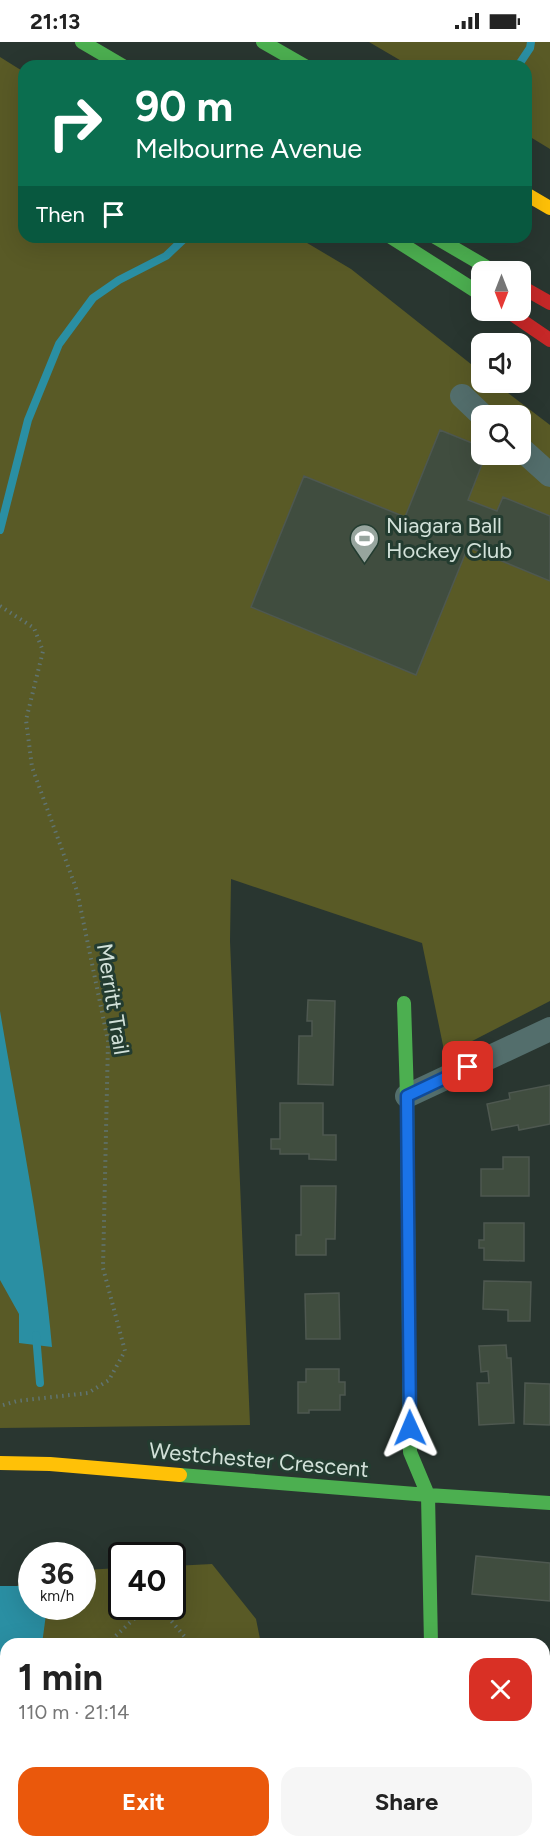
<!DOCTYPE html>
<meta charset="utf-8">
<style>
body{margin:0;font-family:Figtree,sans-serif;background:#f6f6f6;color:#222;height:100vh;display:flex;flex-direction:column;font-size:22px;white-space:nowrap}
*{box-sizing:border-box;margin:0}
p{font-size:20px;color:#767676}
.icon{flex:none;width:33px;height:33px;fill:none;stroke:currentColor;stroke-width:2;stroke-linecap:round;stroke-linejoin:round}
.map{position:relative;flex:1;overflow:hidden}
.details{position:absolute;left:0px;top:1596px;width:550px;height:210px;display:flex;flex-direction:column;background:#fff;border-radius:18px 18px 0 0;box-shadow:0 6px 24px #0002}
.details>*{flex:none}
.banner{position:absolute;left:18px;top:18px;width:514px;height:183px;border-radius:18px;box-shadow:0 6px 24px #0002;background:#0b6e4f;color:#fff;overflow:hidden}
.needle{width:39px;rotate:180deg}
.fabs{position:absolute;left:471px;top:219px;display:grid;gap:12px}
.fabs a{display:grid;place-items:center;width:60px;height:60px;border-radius:12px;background:#fff;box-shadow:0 6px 24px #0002;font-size:30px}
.speed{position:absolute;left:18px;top:1500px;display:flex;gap:12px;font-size:30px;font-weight:700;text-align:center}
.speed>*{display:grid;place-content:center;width:78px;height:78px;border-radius:50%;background:#fff;box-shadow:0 6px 24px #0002;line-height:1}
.speed small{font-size:15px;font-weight:400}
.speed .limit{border:3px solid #111;border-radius:9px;background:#fff;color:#111}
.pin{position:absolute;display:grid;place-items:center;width:51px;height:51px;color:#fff;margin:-26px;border-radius:12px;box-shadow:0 3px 9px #0006}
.me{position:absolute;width:66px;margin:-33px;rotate:359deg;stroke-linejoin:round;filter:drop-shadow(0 0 4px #0008)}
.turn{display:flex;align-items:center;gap:21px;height:126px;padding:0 18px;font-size:27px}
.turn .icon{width:78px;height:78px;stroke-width:2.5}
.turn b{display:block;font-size:42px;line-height:51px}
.then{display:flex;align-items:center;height:57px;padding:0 18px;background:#0003;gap:12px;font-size:22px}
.round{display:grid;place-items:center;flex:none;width:63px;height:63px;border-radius:18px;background:#f6f6f6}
.summary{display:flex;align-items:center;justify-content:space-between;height:102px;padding:0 18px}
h1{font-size:36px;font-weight:700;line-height:45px}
.primary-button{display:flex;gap:12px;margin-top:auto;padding:12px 18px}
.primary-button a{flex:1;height:69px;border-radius:18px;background:#ea580c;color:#fff;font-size:24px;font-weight:700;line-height:69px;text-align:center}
.primary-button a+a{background:#f6f6f6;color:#222}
.status{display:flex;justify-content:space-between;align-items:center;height:42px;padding:0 30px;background:#fff;direction:ltr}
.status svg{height:16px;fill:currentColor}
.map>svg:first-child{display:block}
.green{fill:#595a26;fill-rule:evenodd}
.water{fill:#2a8fa3}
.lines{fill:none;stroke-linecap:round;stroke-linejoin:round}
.stream{stroke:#2a8fa3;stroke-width:8}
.building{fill:#404d3f;stroke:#4e5850;stroke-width:1.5}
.path{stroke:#607471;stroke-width:4;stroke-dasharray:1.5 4.5;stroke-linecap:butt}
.street{stroke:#536e6c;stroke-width:24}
.fast{stroke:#4caf50;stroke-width:14}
.slow{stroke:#ffc107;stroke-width:14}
.jam{stroke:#c62828;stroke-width:14}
.route-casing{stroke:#114b97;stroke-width:15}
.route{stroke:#1a73e8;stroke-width:10}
.labels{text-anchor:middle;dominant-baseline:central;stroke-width:6;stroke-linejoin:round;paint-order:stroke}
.poi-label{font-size:22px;fill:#d2e1d9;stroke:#233c30;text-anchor:start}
.street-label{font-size:22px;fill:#d2e1d9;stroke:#233c30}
</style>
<div class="status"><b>21:13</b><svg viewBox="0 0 49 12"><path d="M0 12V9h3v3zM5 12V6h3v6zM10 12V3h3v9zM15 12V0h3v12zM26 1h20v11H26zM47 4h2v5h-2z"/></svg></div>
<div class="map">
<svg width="550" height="1806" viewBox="0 0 550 1806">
<rect width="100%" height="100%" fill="#293630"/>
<path class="green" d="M369,0h181v107l-23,-14 -1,-69h-116z
M0,15l24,15v165h273l54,32 130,103 1,10 13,1 55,42v576l-105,54 -23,-112 -191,-64 -1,62 20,484 -250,3zM482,374h38v38h-38z
M212,1522l44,55 5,25h-255v198h295l1,6h-302v-245l31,-31 1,34h50l1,-36 38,-2 1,38h50l1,-40z"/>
<path class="water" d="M0,969c19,112 42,223 52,336l-33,-4v-29l-19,-34z
M0,1544h31l1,20 15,1 -5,37h-36v198h10l-1,6h-15z"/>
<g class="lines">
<path class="stream" d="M518,24l12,-18 1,-6
M0,488l28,-110 31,-76 34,-46 26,-18 47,-24 20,-19
M36,1293l4,48"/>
</g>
<path class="building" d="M440,388l42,17v7h4l-18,46 29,11 6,-14 47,19v65l-82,-34 -52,128 -165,-68 53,-131 101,41z
M308,958l27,1 -2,84 -35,-1 1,-48h13v-15h-5z
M550,1043v39l-31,6 -1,-5 -26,5 -5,-26 23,-5 -1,-6z
M280,1061h43v32h13v25l-27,-1v-5h-29v-5h-9v-10h9z
M503,1115h26v39h-48v-27h22z
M301,1144h35l-1,53h-9v16h-30v-20h5z
M484,1181h40v38l-40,-1v-12h-5v-8h5z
M484,1239l47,1 -1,39h-22v-11l-25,-1z
M339,1251l1,46h-34l-1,-45z
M506,1303l1,13h4l3,65 -35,2 -2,-42h12l-1,-12 -7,1 -2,-26z
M306,1327h33v13h6v13h-5v15h-31v3h-11v-31h8z
M525,1341l25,1v41l-26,-1z
M476,1514l74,7v38l-78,-7z
M550,1695v43l-6,-11v-29z
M346,1800h39v6h-39z"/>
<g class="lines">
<path class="path" d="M0,564l34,22 9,23 -17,69 6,47 45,124 31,150 -5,227 22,83 -16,29 -21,13 -71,8 -17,5
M107,1602l30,-28h30l24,28
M251,1800l1,6
M64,1806l1,-6"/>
<path class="street" d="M462,354l21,20
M520,406l30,27
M407,1054l143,-67
M433,1800v6"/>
<path class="fast" d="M82,0l41,24
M263,0l42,24
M391,195l91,58
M435,195l60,35
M404,961l3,93 3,356 18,43 3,149
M180,1433l248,20 122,8"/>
<path class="slow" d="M526,152l24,14
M0,1421l50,1 130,11"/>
<path class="jam" d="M520,244l30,17
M506,268l44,30"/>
</g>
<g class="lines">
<defs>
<path id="route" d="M410,1386l-3,-332 61,-29"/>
</defs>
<use href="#route" class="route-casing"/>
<use href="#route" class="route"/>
</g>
<defs>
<symbol id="stadium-pin" viewBox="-11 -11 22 30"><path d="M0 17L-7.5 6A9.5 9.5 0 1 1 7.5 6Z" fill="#97a59e" stroke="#233c30"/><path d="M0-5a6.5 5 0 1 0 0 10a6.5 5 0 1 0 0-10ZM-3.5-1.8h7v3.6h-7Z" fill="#fff"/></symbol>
</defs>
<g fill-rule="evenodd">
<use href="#stadium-pin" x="348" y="480" width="33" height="45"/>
</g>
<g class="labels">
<g class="poi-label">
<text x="386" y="483">Niagara Ball<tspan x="386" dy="25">Hockey Club</tspan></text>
</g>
<g class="street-label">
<text transform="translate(113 957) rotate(81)">Merritt Trail</text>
<text transform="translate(259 1418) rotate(5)">Westchester Crescent</text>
</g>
</g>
</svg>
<div class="fabs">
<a><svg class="needle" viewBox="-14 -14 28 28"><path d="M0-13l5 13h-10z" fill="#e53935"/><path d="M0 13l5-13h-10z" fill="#767676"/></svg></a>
<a><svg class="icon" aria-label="sound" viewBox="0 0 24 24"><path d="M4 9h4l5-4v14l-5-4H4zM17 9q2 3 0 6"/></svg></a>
<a><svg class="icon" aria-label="search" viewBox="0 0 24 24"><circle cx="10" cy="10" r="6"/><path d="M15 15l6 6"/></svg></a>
</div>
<div class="speed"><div>36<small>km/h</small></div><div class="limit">40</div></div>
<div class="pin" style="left:468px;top:1025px;background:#d93025"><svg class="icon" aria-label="arrive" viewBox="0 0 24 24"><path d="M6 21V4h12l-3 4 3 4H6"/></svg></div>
<svg class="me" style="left:410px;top:1386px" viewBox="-20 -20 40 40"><path d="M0-17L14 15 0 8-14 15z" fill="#1a73e8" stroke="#fff" stroke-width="4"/></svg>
<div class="banner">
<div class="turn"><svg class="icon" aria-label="right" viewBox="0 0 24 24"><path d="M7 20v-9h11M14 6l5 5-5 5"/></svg><div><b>90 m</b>Melbourne Avenue</div></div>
<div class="then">Then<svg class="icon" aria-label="arrive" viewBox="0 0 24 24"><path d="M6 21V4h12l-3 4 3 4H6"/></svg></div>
</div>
<section class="details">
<div class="summary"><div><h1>1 min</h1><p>110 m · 21:14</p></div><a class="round" style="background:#d93025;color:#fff"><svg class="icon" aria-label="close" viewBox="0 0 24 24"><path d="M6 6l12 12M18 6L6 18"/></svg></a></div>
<div class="primary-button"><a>Exit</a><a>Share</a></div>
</section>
</div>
